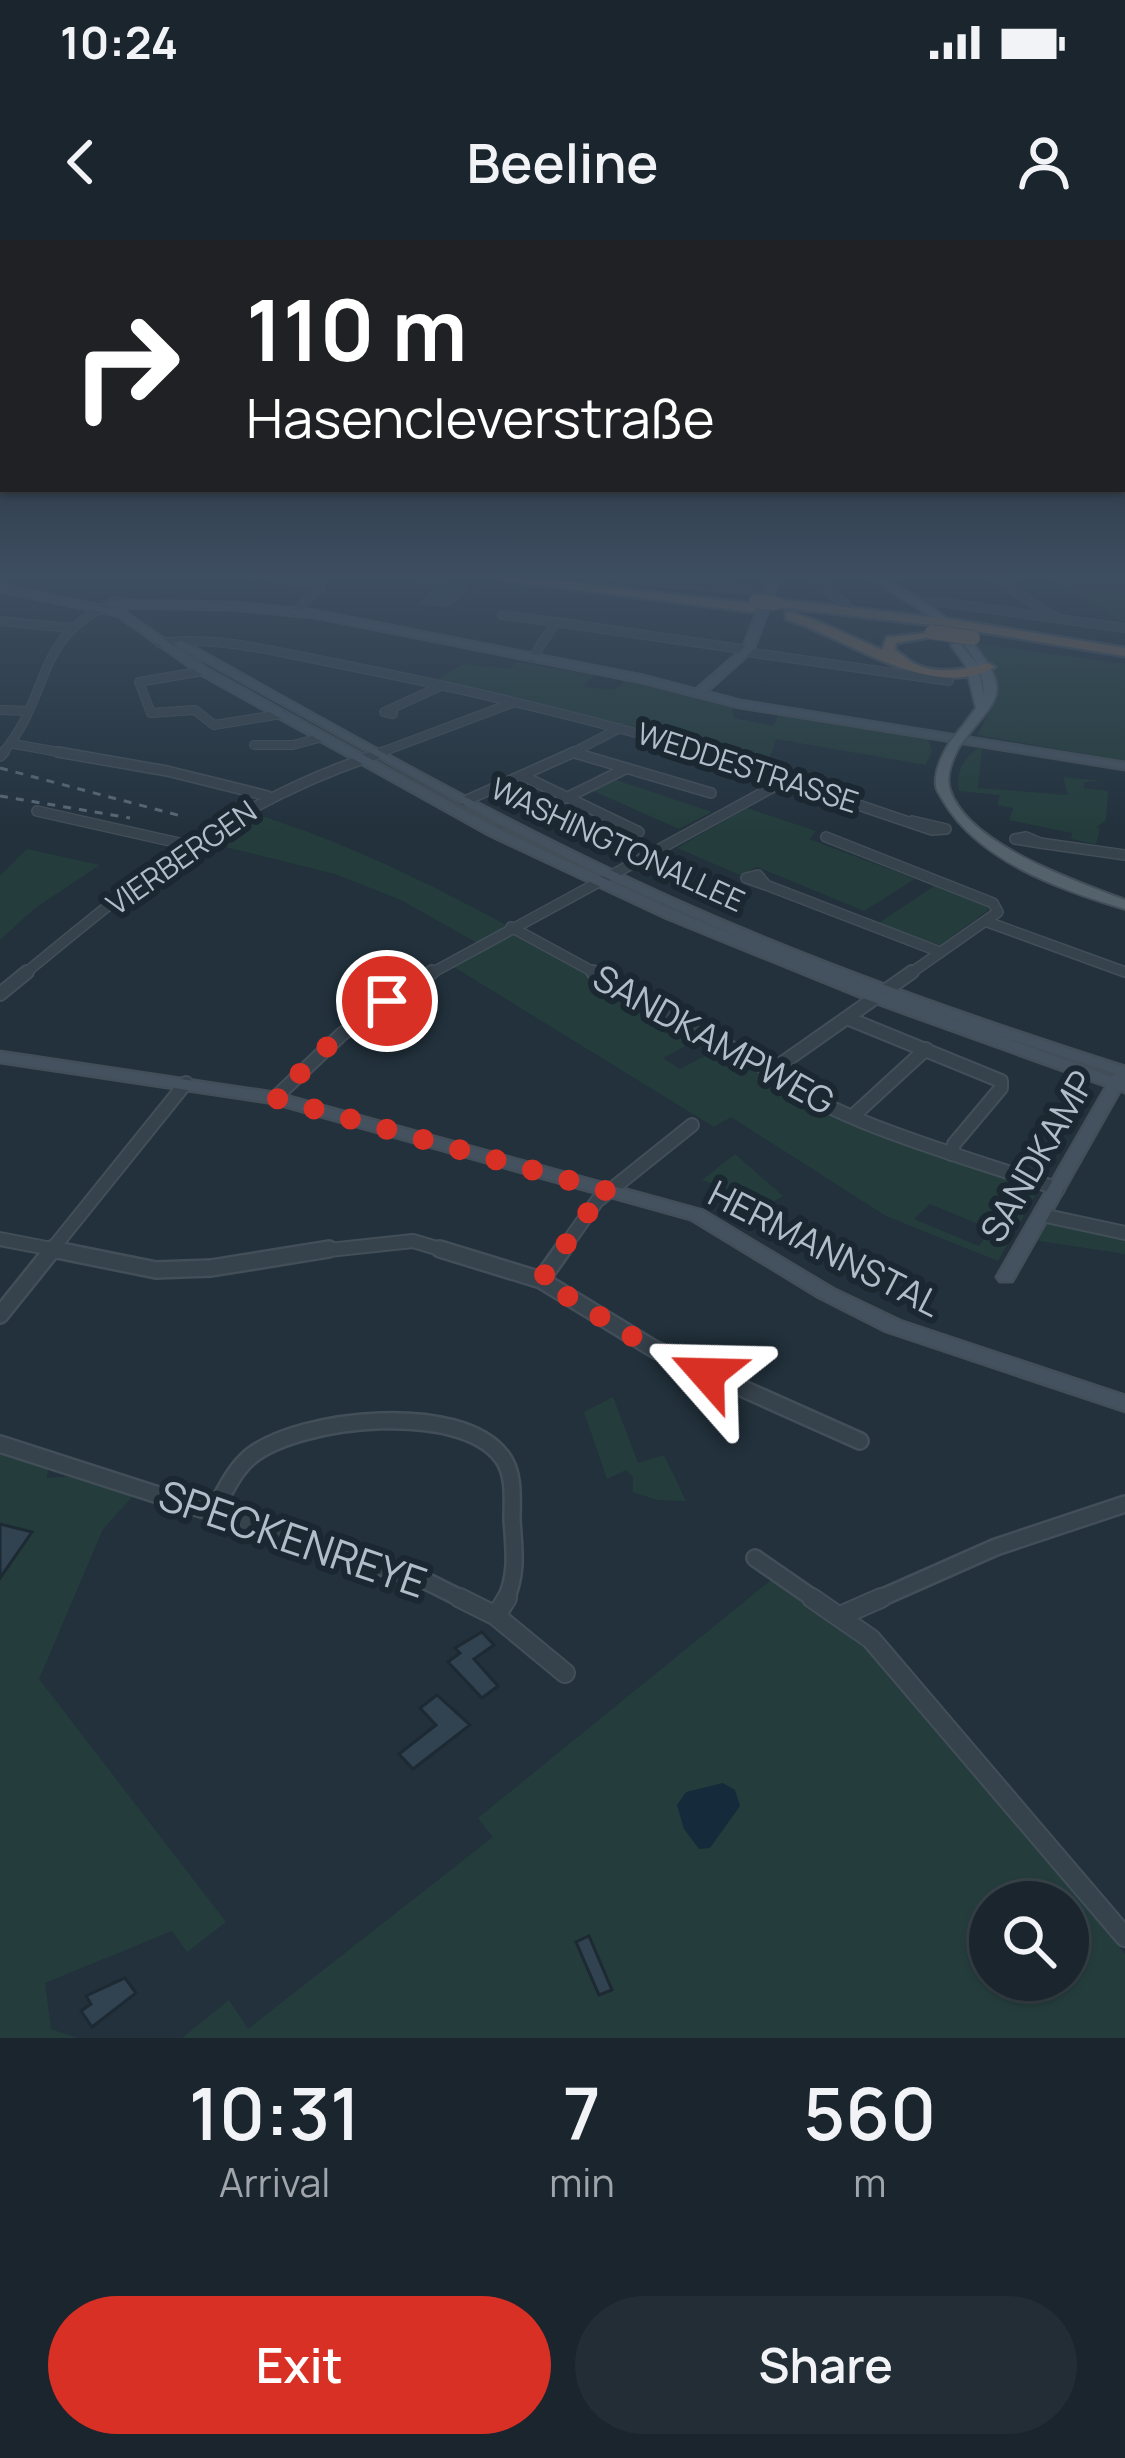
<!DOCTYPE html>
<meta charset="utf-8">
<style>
body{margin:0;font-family:Manrope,sans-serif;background:#232d35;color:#f1f3f6;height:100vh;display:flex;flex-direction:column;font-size:45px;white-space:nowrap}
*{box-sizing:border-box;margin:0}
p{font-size:39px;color:#9fa5aa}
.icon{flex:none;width:66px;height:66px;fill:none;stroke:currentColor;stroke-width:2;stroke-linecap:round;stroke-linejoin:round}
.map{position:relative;height:1798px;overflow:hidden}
.details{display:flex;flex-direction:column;background:#1a252d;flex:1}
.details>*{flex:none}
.hud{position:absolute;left:0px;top:0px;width:1125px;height:252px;box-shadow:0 3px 9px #0004,0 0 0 3px #384249;background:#202124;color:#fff;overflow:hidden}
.controls{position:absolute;left:969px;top:1641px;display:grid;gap:24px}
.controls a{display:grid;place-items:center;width:120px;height:120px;border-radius:50%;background:#1a252d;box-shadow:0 3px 9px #0004,0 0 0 3px #384249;font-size:60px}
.pin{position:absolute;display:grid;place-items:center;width:102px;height:102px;color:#fff;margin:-51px;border:6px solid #fff;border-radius:50%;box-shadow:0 3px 12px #0007}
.me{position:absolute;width:132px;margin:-66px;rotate:295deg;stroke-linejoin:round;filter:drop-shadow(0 0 9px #0008)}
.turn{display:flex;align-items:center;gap:42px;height:252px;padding:0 48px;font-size:54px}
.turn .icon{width:156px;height:156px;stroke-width:2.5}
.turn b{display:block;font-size:84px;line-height:102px}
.eta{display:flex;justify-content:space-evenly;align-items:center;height:204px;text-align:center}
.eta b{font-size:72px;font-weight:600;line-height:84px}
.button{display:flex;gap:24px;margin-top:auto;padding:24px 48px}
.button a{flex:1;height:138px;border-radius:72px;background:#d93025;color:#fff;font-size:48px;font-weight:600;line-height:138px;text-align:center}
.button a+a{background:#232d35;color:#f1f3f6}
.status{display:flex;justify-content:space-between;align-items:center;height:84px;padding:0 60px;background:#1a252d;direction:ltr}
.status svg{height:33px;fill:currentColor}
header{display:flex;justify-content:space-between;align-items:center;height:156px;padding:0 48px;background:#1a252d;font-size:54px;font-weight:600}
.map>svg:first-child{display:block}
.green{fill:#243d3c;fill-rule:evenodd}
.water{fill:#152a3a}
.building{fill:#314350;stroke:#1d2933;stroke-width:3}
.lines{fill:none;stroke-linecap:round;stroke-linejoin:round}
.street-far4-casing{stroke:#424e58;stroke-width:10}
.street-far3-casing{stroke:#424e58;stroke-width:12}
.street-far2-casing{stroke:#424e58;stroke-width:16}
.street-far1-casing{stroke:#424e58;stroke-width:20}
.street-casing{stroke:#424e58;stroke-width:22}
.secondary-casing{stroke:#424e58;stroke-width:5}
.primary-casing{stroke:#424e58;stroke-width:4}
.highway-casing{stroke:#414d57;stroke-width:5}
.street-far4{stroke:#36424c;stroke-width:8}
.street-far3{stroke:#36424c;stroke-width:9}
.street-far2{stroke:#36424c;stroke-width:12}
.street-far1{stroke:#36424c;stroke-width:15}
.street{stroke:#36424c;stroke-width:18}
.secondary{fill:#44525f;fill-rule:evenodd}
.primary{fill:#54626c;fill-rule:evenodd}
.highway{fill:#726152;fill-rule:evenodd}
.rail{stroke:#586773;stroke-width:3;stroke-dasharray:8 8;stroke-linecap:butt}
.primary-bridge-casing{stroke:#424e58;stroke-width:14;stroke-linecap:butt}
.highway-bridge-casing{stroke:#414d57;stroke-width:16;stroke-linecap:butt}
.primary-bridge{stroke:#54626c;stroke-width:10}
.highway-bridge{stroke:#726152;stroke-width:14}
.route{stroke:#d93025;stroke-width:21;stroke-dasharray:0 37.8}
.labels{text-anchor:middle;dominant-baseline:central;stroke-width:12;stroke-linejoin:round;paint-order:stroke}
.far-street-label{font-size:30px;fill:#b1bdc8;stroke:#1b2731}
.street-label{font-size:36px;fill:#b1bdc8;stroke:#1b2731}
.near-street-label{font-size:42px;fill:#b1bdc8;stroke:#1b2731}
</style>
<div class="status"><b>10:24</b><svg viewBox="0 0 49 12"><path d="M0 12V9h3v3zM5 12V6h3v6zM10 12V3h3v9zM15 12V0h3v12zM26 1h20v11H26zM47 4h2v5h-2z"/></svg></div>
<header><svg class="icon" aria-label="back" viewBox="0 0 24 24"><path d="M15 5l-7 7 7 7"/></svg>Beeline<svg class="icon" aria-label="person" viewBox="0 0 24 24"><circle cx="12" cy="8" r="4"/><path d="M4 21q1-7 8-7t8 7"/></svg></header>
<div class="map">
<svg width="1125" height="1798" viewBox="0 0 1125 1798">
<rect width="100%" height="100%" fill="#22313c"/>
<path class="green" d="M1048,338h77v45z
M973,403l152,21v97l-148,-26c21,-36 30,-62 -4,-92z
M516,422l78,13 -11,12 31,3 11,-9 111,26 -4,3 2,8 40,8 4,-11 151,25 3,11 -6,14 -150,-26 -9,27 -152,-44 -178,-42 27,-16 46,5z
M978,508l4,1 -4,39 90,7 -5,-18 40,4 -18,1 -2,6 25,3 -2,29 -9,7 3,2 -4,15 -25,-5 1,-6 -63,-13 4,-12 -16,-3 3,-10 -41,-4c-4,-17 4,-33 19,-43z
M613,539l99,33 -33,17 -88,-39z
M747,568l69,23 -7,8 106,40 -51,32 -107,-44 -17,8 -63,-27z
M252,573c164,51 308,144 458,226l-9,5 -6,-3 -32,17 17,11 33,-17 -7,-5 9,-5 46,25 7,13 45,22 219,83 5,6 -24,45 -23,-1 3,-5 -63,-26 -16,15 65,27 5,-7 26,1 -12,21 -112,-45 -155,-99 -17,10 -260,-160 32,-19 -85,-48 -66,-26 -130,-32z
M27,609l73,16 -66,44 -34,31v-64z
M939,643l52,25 -51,37 -63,-21z
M735,914l48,42 -12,7 -69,-23z
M1045,980l80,18v16l-92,-14z
M613,1157l25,66 26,-8 22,46 -29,-1 -24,-8v-15l-7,-7 -19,9 -23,-67z
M0,1213l48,15 -1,10 28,-2 59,19 -31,34 -64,150 187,243 -39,30 -15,-21 -127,52 6,46 26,9h-77z
M771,1340l107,78 247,296v84h-943l47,-38 19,29 245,-192 -15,-19zM990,1662h78v78h-78z"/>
<path class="water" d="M723,1543l12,7 5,16 -30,42 -11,1 -15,-20 -7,-24 9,-13z"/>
<path class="building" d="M423,338l27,2 -3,3 27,2 -23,24 -37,-3 18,-18 -17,-2z
M0,1284l32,8 -32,46z
M482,1392l12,13 -20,14 24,27 -16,12 -34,-36 12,-9 -5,-5z
M437,1455l33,30 -57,44 -14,-15 37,-29 -16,-17z
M589,1696l23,54 -13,5 -23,-53z
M125,1738l11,15 -44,34 -11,-16 10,-7 -5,-8z"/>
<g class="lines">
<defs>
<path id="street-far4" d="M271,338l50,9 -26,25
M617,338l153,14
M812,338l35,28
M994,338l61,39
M913,363l26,-1 186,26
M502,375l54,7 -24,36
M0,381l70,7
M556,382l192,28
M159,403c60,-8 121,10 180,21 126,25 251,54 374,91
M747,412l202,29 -31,-5
M203,431l-64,11 12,31 44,-3 19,15 68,-11
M393,469v5l-9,-2 57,-26
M0,470l29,1
M14,504l61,11
M254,505h39l30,-8
M575,513l6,2
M1,515c53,-61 30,-120 117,-154
M374,515l141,-53
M568,515l52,-27"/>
<path id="street-far3" d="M58,512l109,19 101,25
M702,512l230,78 14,-1 -34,-8
M575,513l136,40
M0,516l4,-4
M525,537l114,55 -12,-6
M566,558l61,-30
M465,561l109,-49
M37,571l151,34
M826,597l167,66 5,9 -90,63
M1026,597l14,6 -25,-4z
M1040,603l85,12
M758,635l8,10 -20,-7z
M766,645l174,67
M985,681l140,51
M511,687l88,48
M23,735c119,-98 211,-175 361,-223
M428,735l362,-197"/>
<path id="street-far2" d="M593,732l166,91c62,57 216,96 299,126
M0,754l27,-22
M847,778l154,63v7l-47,56 -3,10
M771,831l141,-99
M275,858l67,-64 90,-62
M853,876l73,-67
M1042,975l83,18
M0,999l67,13
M50,1012l136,-169
M310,1012l103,-11 37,11
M561,1012l36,-51 95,-76"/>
<path id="street-far1" d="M52,1009l104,21 55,-2 118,-19
M440,1009l101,31 113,69 206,92
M541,1040l22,-31
M0,1075l53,-66
M0,1204l428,138 38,19
M215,1269c10,-18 19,-39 36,-53 50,-39 210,-55 251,1 13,17 10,43 10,63 2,29 6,54 -7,81
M755,1318l62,43
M874,1361l122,-54 129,-43"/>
<path id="street" d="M460,1358l36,18 69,57
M812,1358l59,41 254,298
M496,1376l11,-18
M840,1376l41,-18"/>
<path id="secondary" d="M770,338h10l-27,72 -47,42 34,9 385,62v6l-385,-62 -98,-25 -327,-65 -83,-8 -122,-2 -5,-3 5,-3 122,2 83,8 328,65 53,14 47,-41z
M0,345l123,26 84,58 291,160 179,83 66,27 -143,-64 -108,-55 -319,-177 9,-2c161,90 322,182 491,258 147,66 299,119 452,168v25l-5,-2 -108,191h-12l-3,-4 110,-191 -236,-85 -204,-83 -177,-83 -291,-162 -82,-58 -117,-24zM830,734l158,58 128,42 -4,3z
M0,812l275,41 428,118 130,78 67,32 225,75v15l-239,-80 -67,-34 -128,-78 -417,-116 -274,-41z"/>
<path id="primary" d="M871,338c34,0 134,76 125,116 -3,13 -19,29 -27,40l-10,-3 17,-23 -10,-42 -15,-21 9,-2 18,23 6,30c1,-62 -72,-86 -113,-118z
M954,501l6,4c-7,13 -15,30 -10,45 18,55 126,91 175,110v9c-63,-19 -145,-47 -181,-107 -2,-4 -8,-12 -8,-16 -2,-15 6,-31 14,-44z"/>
<path id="highway" d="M501,338h35l218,26 6,4 -6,4 -247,-31z
M775,359l181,21 169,28v8l-169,-28 -185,-22 -2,-3z
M790,372l27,9 65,29 5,-13 53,-5 2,3 -46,8 -1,7c5,3 10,7 15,11 22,15 54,9 78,2l7,4c-63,36 -148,-29 -209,-48v-6z"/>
</defs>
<use href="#street-far4" class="street-far4-casing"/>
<use href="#street-far3" class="street-far3-casing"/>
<use href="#street-far2" class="street-far2-casing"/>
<use href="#street-far1" class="street-far1-casing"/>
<use href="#street" class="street-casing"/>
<use href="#secondary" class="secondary-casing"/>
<use href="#primary" class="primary-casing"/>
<use href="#highway" class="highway-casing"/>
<use href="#street-far4" class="street-far4"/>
<use href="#street-far3" class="street-far3"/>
<use href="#street-far2" class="street-far2"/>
<use href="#street-far1" class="street-far1"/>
<use href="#street" class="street"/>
<use href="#secondary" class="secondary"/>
<use href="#primary" class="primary"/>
<use href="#highway" class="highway"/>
<path class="rail" d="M0,528l185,49
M0,556l130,22"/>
<defs>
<path id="primary-bridge" d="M954,505l11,-14"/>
<path id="highway-bridge" d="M756,361l19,2
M932,392l41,6"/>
</defs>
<use href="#primary-bridge" class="primary-bridge-casing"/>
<use href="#highway-bridge" class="highway-bridge-casing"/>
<use href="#primary-bridge" class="primary-bridge"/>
<use href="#highway-bridge" class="highway-bridge"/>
</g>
<linearGradient id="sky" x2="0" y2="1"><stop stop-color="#131b21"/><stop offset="0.57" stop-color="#3e4e61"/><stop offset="1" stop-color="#3e4e61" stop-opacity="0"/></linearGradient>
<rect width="1125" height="590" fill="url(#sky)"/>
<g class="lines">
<path class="route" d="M387,761l-56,42 -56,55 336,94 -15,9 -55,79 105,65 61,29"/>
</g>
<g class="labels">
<g class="far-street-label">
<text transform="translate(748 527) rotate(18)">WEDDESTRASSE</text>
<text transform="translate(618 604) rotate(25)">WASHINGTONALLEE</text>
<text transform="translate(181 617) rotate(-35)">VIERBERGEN</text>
</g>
<g class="street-label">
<text transform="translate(714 799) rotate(29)">SANDKAMPWEG</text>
<text transform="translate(1037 916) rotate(-60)">SANDKAMP</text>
<text transform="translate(825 1008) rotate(27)">HERMANNSTAL</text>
</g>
<g class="near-street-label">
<text transform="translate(293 1298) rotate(19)">SPECKENREYE</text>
</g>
</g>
</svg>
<div class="controls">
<a><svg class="icon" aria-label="search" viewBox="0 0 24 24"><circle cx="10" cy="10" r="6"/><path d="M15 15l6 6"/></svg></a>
</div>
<div class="pin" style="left:387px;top:761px;background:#d93025"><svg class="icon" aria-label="arrive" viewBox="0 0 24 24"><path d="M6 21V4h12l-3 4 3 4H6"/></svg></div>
<svg class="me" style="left:707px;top:1134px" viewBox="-20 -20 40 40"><path d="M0-17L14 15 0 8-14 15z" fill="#d93025" stroke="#fff" stroke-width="4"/></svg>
<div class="hud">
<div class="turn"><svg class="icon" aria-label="right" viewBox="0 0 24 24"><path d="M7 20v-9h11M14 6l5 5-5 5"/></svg><div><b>110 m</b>Hasencleverstraße</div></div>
</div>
</div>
<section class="details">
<div class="eta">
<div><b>10:31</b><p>Arrival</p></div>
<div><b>7</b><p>min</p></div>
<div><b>560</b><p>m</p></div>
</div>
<div class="button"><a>Exit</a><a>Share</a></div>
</section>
